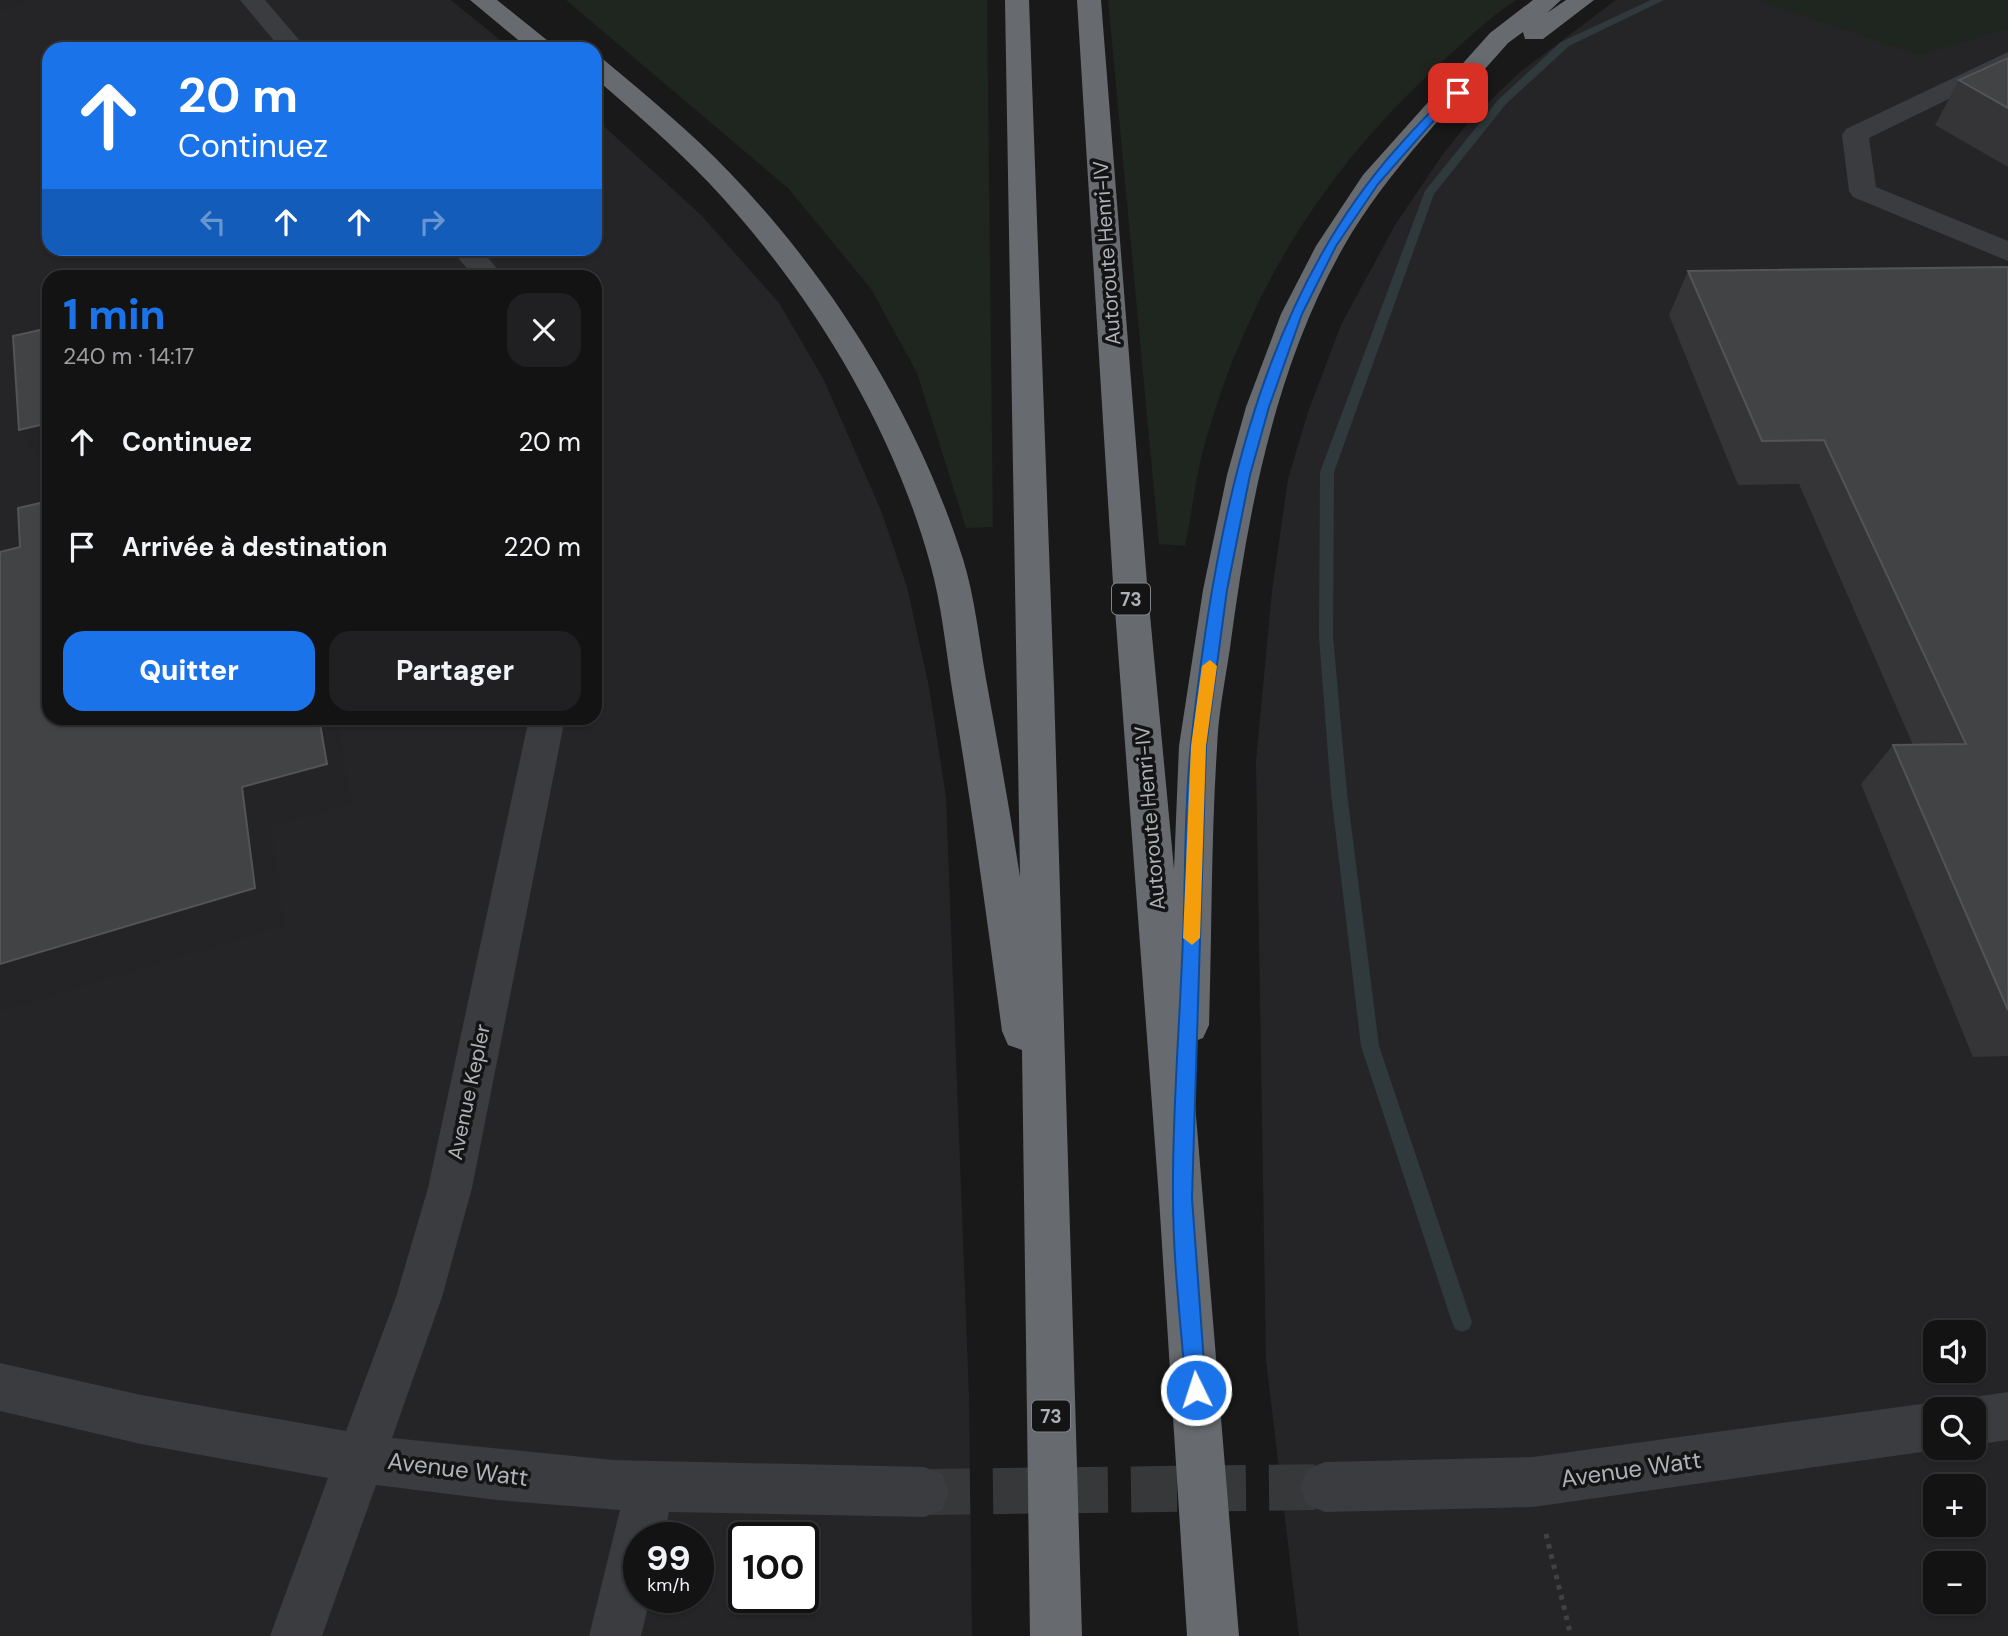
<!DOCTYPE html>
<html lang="fr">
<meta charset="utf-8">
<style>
body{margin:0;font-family:"DM Sans",sans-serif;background:#202022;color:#f1f3f6;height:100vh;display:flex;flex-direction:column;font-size:26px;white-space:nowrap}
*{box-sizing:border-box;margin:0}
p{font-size:23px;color:#9d9ea0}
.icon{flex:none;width:38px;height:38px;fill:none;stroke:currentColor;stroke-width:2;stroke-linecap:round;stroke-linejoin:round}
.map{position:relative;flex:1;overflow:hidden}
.drawer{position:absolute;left:42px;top:270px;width:560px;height:455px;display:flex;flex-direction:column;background:#131314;border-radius:21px;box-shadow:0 2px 5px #0004,0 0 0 2px #323234}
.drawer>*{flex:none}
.banner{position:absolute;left:42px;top:42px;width:560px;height:214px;border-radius:21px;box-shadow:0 2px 5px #0004,0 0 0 2px #323234;background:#1a73e8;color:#fff;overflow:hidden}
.buttons{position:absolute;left:1923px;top:1320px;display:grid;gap:14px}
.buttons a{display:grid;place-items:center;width:63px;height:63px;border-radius:14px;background:#131314;box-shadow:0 2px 5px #0004,0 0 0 2px #323234;font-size:35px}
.speed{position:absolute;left:623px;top:1522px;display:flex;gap:14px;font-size:35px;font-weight:700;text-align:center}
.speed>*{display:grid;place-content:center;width:91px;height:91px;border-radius:50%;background:#131314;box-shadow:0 2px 5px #0004,0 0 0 2px #323234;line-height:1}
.speed small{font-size:18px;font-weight:400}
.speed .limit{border:4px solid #111;border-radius:10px;background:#fff;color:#111}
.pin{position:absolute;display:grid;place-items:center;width:60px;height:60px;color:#fff;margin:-30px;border-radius:14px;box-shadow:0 4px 10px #0006}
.me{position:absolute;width:77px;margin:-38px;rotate:356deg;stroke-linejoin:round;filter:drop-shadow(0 0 5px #0008)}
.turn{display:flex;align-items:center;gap:24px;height:147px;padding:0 21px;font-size:32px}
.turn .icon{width:91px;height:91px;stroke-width:2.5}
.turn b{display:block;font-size:49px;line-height:60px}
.lanes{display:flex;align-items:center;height:66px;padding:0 21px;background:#0003;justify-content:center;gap:35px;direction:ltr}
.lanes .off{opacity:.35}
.round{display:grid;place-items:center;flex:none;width:74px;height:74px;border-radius:21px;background:#202022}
.summary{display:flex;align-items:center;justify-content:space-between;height:119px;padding:0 21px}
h1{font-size:42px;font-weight:800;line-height:52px;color:#1a73e8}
.cta{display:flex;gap:14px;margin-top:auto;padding:14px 21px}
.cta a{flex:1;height:80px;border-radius:21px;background:#1a73e8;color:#fff;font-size:28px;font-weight:800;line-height:80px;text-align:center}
.cta a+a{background:#202022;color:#f1f3f6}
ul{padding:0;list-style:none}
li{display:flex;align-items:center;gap:21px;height:105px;padding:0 21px}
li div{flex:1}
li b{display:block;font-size:26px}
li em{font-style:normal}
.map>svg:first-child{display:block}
.built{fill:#252527;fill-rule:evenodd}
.green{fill:#1f251f}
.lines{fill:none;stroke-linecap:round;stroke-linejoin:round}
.stream{fill:#303a3d;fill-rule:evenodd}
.minor-tunnel{stroke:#37383a;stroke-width:46;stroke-dasharray:46 23;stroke-linecap:butt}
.path{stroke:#404346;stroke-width:5;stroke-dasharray:4.5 6;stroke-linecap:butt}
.minor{fill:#3a3c3f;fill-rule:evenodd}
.highway{fill:#676b6f;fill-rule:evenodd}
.wall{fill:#353538}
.shaded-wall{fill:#242426}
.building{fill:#424345;stroke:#535457;stroke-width:2}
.route{fill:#1a73e8;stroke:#114b97;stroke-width:2}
.slow{fill:#f59e0b}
.labels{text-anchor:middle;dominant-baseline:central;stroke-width:7;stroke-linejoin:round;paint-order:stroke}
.shield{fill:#141415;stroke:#7f8387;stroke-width:2}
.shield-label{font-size:19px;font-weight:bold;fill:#adb2b8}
.street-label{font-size:21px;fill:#adb2b8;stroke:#141415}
.near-street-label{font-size:24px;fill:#adb2b8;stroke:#141415}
</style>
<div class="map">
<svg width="2008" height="1636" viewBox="0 0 2008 1636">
<rect width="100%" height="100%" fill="#19191a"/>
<path class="built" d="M0,0h451l60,49h-462v199h546v-130l107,98 77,87 45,77 58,133 25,74 22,100 17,110 23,599 3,240h-972zM49,276h546v442h-546zM639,1538h59v60h-59zM744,1538h59v60h-59z
M1616,0h392v1636h-709l-33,-276 -10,-599 16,-170 16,-112 20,-67 33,-87 54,-100 48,-71 28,-35 49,-47zM1936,1332h38v38h-38zM1936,1409h38v38h-38zM1936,1486h38v38h-38zM1936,1563h38v38h-38z"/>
<path class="green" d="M566,0h421l6,527 -27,1 -49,-155 -46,-84 -83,-101z
M1108,0h408c-34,23 -62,51 -92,79 -109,104 -180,223 -220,368 -9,32 -12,67 -19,99l-26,-2z
M1757,0h251v28l-89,27z"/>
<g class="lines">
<path class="stream" d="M1651,0h13l-95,46 -63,58 -72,90 -100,278 -1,164 14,157 32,253 93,276 -3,7 -7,3 -7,-3 -3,-7 -91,-276 -30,-253 -12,-157 1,-164 105,-281 73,-91 63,-58z"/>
<path class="minor-tunnel" d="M924,1492l401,-5"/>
<path class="path" d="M1546,1534l25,102"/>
<path class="minor" d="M240,0h25l42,49h-26z
M2008,52v18l-139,68 7,49 132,54v20l-155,-64 -4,-6 -7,-56 4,-6z
M450,248h30l23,28h-30z
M529,718h36l-93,470 -30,109 -50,141 221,22 311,7 18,7 7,18 -7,18 -18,7 -255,-5 -5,26h-25v60h11l-9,38h-52l31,-126 -123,-10 -121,-15 -54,151h-52l58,-158 -187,-34 -141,-33v-48l141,32 205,36 50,-134 32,-109z
M2008,1392v48l-34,5v-36h-19l2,-5 17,-7z
M1936,1402l17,7h-17v38h8l-8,3 -403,57 -208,5 -18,-7 -7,-18 7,-18 18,-7 208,-5z"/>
<path class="highway" d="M470,0h27l61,49h-29z
M1005,0h24l25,688 28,948h-52l-8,-586 -14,-5 -6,-14c-15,-112 -30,-224 -49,-336 -7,-44 -11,-89 -23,-132 -38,-139 -122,-275 -220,-379 -36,-38 -76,-72 -115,-106v-21l9,3c43,36 87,72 126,113 103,107 188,244 233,386 12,39 16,80 23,120 12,66 24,132 34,198z
M1077,0h24l46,583 27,286 5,-123 24,-156 24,-115 19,-68 35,-93 35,-68 47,-71 127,-142 43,-33h28l-14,13 19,-13h28l-51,39h-18l-2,-7 -15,11c-57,65 -121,128 -164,203 -69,121 -96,265 -114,402 -5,33 -12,67 -13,100 -6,92 -5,185 -8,277l-6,13 -13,5 49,593h-52l-28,-438 -46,-615z"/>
</g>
<path class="wall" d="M2008,58v109l-73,-42 24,-45z
M2008,267v789l-35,1 -112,-273 32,-39h20l-114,-261 -61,1 -69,-170 19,-44z"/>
<path class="shaded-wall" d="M0,0h30l-30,11z
M49,423v40l-5,1 -25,-34z
M319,718h17l16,85 -81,23 13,99 -284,86v-47l242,-177z"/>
<path class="building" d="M2008,58v50l-49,-28z
M2008,267v743l-115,-265 73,-1 -142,-304 -62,1 -74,-170z
M49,328v95l-30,7 -6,-94z
M49,501v217h270l8,46 -85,23 13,101 -255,76v-412l20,-5 -2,-39z"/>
<path class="route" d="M1454,90l10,3 -21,17 -65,74 -42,62 -34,68 -33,93 -19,68 -23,115 -21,156 -14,452 14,192 -3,7 -7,3 -7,-3 -3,-7c-5,-64 -13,-129 -13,-193 -1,-86 7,-174 10,-261 3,-64 1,-129 8,-192 23,-207 63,-435 205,-595 19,-21 36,-41 58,-59z"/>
<path class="slow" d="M1210,660l7,6 -11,80 -6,192 -8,7 -9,-7 8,-192 11,-80z"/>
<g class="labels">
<g class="shield">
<rect x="1112" y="583.5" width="38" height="31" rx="5"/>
<rect x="1032" y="1400.5" width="38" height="31" rx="5"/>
</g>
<g class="shield-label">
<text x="1131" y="599">73</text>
<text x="1051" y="1416">73</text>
</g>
<g class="street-label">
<text transform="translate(1107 253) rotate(-94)">Autoroute Henri-IV</text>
<text transform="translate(1150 818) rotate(-95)">Autoroute Henri-IV</text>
<text transform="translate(469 1092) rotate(-78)">Avenue Kepler</text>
</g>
<g class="near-street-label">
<text transform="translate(458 1469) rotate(7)">Avenue Watt</text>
<text transform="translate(1631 1469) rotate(-8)">Avenue Watt</text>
</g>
</g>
</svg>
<div class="buttons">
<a><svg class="icon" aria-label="sound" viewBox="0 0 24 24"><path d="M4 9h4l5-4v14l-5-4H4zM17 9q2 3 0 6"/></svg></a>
<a><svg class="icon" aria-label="search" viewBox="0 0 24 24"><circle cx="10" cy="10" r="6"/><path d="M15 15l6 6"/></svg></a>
<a>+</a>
<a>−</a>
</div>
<div class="speed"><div>99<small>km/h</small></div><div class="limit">100</div></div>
<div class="pin" style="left:1458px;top:93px;background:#d93025"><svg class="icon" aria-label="arrive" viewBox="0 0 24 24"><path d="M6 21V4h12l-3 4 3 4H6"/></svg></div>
<svg class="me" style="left:1196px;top:1390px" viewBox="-20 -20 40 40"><circle r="17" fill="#1a73e8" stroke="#fff" stroke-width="3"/><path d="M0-11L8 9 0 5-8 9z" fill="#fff"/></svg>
<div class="banner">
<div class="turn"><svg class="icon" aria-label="ahead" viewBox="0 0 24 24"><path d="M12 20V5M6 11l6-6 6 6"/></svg><div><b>20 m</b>Continuez</div></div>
<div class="lanes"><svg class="icon off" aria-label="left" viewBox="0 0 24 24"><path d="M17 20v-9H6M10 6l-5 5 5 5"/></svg><svg class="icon" aria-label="ahead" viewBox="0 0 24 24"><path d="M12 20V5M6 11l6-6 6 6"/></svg><svg class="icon" aria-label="ahead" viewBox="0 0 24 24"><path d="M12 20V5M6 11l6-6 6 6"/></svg><svg class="icon off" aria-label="right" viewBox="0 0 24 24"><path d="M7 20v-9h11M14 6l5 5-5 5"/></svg></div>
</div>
<section class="drawer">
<div class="summary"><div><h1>1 min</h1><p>240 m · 14:17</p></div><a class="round"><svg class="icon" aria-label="close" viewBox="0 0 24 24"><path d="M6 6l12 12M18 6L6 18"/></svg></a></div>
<ul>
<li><svg class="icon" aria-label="ahead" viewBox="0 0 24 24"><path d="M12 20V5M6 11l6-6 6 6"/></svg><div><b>Continuez</b></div><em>20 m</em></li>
<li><svg class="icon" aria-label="arrive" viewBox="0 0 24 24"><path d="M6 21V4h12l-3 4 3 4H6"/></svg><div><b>Arrivée à destination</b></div><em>220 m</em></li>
</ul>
<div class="cta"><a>Quitter</a><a>Partager</a></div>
</section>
</div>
